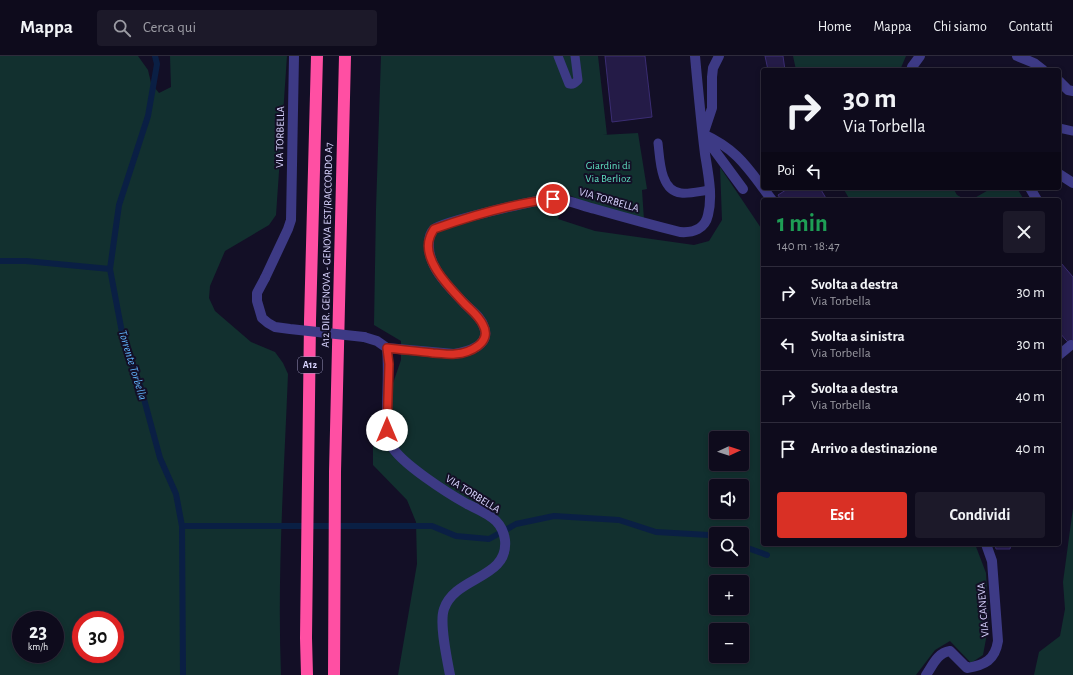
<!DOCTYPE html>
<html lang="it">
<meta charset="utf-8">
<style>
body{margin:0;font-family:"Alegreya Sans",sans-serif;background:#1c1929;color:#f1f3f6;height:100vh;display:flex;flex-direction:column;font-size:15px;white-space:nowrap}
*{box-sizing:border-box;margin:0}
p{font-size:13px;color:#9b9ba3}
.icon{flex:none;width:22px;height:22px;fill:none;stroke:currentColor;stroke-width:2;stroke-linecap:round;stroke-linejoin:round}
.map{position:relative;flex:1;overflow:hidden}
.side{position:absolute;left:761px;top:142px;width:300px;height:348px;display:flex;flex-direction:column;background:#0e0b1c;border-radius:4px;box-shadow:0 2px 6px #0003,0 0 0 1px #2e2b3b}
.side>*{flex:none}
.top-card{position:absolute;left:761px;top:12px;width:300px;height:122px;border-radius:4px;box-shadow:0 2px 6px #0003,0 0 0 1px #2e2b3b;background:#0e0b1c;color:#f1f3f6;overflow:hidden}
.needle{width:26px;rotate:87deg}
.buttons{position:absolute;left:709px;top:375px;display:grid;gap:8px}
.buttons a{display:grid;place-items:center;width:40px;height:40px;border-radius:4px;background:#0e0b1c;box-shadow:0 2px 6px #0003,0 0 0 1px #2e2b3b;font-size:20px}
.speed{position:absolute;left:12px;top:555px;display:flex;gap:8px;font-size:20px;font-weight:700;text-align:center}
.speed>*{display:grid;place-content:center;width:52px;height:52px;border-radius:50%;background:#0e0b1c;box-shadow:0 2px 6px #0003,0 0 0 1px #2e2b3b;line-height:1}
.speed small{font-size:10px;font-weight:400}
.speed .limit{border:6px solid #d22;background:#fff;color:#111}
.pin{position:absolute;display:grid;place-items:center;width:34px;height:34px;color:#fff;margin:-17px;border:2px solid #fff;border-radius:50%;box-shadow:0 1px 4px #0007}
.me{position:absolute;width:44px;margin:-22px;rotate:0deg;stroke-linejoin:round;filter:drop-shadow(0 0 3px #0008)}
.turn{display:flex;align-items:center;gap:14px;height:84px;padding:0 16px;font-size:18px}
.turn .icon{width:52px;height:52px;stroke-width:2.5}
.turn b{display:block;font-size:28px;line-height:34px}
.then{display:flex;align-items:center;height:38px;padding:0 16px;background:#0003;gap:8px;font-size:15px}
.round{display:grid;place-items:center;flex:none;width:42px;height:42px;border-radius:4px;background:#1c1929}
.summary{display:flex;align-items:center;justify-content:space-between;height:68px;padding:0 16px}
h1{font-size:24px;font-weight:600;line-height:30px;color:#1e9e55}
.primary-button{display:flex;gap:8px;margin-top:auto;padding:8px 16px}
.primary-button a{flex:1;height:46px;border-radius:4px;background:#d93025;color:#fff;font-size:16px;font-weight:600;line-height:46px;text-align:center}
.primary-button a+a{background:#1c1929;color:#f1f3f6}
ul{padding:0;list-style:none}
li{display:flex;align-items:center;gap:12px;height:52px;padding:0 16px;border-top:1px solid #2e2b3b}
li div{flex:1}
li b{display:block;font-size:15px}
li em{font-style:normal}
header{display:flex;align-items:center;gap:24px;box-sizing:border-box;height:56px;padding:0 20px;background:#0e0b1c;border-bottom:1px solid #2e2b3b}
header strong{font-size:19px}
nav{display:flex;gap:22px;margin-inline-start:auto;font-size:14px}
.search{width:280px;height:36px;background:#1c1929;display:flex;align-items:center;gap:10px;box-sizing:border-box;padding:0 14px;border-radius:4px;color:#9b9ba3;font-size:15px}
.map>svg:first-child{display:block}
.green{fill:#12302f;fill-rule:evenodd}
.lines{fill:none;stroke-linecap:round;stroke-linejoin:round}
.stream{stroke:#0a1f44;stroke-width:6}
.building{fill:#241b47;stroke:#3b2d73}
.lane{stroke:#3d3a85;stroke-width:9}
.street{stroke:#3d3a85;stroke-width:10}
.highway{stroke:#ff4fa3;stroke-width:12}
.street-bridge{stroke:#3d3a85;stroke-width:10}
.route-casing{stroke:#8d1f18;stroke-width:10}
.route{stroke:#d93025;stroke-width:7}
.labels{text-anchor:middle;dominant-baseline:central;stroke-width:4;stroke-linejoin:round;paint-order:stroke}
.shield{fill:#130f26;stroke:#9e99be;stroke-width:1}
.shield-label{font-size:10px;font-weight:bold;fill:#d9d4ff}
.street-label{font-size:11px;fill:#d9d4ff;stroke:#130f26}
.park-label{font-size:11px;fill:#5fe0c0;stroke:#130f26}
.water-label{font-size:12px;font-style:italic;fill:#62b6ff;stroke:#130f26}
</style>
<header>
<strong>Mappa</strong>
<div class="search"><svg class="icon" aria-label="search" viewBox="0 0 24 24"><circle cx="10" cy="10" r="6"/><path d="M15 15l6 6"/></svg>Cerca qui</div>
<nav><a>Home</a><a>Mappa</a><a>Chi siamo</a><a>Contatti</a></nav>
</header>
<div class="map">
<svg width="1073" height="619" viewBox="0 0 1073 619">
<rect width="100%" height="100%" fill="#130f26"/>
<path class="green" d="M0,0h138l10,14 3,13 8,10 12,-6 -1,-31h117l-11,159 -7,10 -44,26 -15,35 -1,12 6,13 36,31 24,10 8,11 5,11c-4,100 -11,201 -7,301h-281zM21,564h34v34h-34zM81,564h34v34h-34z
M381,0h217l9,79h-5l36,-2 9,56 -5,1 2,30 -45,-11 -32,-15 -9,25 37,12 99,14 15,-4 13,-21 -2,-53 43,64v313h212l11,29 3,50 -6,32 -12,8 -21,-22 -15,9 -19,25h-518l19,-111 -1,-42 -9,-22 -34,-35v-24l28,-81v-19l-27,-16 2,-116zM716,382h26v26h-26zM716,430h26v26h-26zM716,478h26v26h-26zM716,526h26v26h-26zM716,574h26v26h-26z
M793,0h113l-6,14h-104z
M843,132h110l4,7 9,5h-116z
M992,132h25l7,12h-53z
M1073,452v167h-39l5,-23 21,-16 5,-27 -2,-27z"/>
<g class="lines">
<path class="stream" d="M155,0l2,8 -9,52 -29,89 -9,64 14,74 17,45 19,70 16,36 6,32 1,149
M0,205h26l84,8
M182,470h250l24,10 33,3 27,-15 38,-8 65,4 37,12 53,3 7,2
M742,490l25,9"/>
</g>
<path class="building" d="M605,0h40l7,61 -40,5z
M765,0h18l2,14h-17z
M789,132h31l7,12h-46l-3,-5z
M1061,207l12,14v71l-14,-16v-67z
M995,488h16l-1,5h-14z"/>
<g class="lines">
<path class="lane" d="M558,0l11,28c4,1 6,-1 9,-4l-3,-24
M1059,72l14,3
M658,87c2,16 2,48 23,50 9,1 20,-2 29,-3"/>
<path class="street" d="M1017,0l17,7 9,7
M911,14l1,-3 8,-11
M1059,25l9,9 5,1
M704,76l8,-24v-31l1,-9 6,-12
M703,78c29,13 41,28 60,54
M704,80l39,53
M1059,118l14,9
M763,132l9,12
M1030,132l7,12
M265,222l23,-49 3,-9 3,-164
M364,281l13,4 10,7 67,6c13,-2 37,-8 30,-27 -3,-10 -12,-16 -19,-23 -15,-16 -38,-37 -36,-61 0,-5 1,-10 5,-14 8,-7 107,-31 120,-30 14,0 28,7 41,10 28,8 57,16 85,23 13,1 25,-3 28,-17 5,-19 0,-42 -3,-61 -4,-33 -7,-65 -10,-98
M387,292c2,22 0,43 0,64 0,11 -1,23 4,33 9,18 58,49 76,59 10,5 21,9 29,17 5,5 8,12 9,19 4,39 -50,36 -61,69 -5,14 3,50 6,66
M1059,299l12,-10
M926,619c7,-10 11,-22 24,-24l17,17c18,-3 28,-8 31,-27l-6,-80 -6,-17"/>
<path class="highway" d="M307,619l-1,-37 4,-317 7,-265
M334,619l1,-203 10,-416"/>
<path class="street-bridge" d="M265,222l-8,15v8l5,17 6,5 7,4 15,2 74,8"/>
</g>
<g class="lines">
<defs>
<path id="route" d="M387,374l2,-66 -2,-16c16,2 31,3 46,5 7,0 15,2 22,1 14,-1 38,-11 28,-29 -4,-9 -11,-14 -18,-21 -14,-15 -44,-44 -35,-67 1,-3 3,-6 4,-8 37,-13 81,-26 119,-30"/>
</defs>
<use href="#route" class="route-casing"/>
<use href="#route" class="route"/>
</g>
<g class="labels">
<rect class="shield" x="298" y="301" width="24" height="16" rx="3"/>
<g class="shield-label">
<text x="310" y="309">A12</text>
</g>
<g class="street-label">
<text transform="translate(280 81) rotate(-89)">VIA TORBELLA</text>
<text transform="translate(609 144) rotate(16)">VIA TORBELLA</text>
<text transform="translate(327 189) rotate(-89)">A12 DIR. GENOVA - GENOVA EST/RACCORDO A7</text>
<text transform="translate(473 438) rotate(32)">VIA TORBELLA</text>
<text transform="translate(983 554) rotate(-95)">VIA CANEVA</text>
</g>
<g class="park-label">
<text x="608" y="109">Giardini di<tspan x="608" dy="13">Via Berlioz</tspan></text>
</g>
<g class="water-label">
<text transform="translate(133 309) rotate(73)">Torrente Torbella</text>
</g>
</g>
</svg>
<div class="buttons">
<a><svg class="needle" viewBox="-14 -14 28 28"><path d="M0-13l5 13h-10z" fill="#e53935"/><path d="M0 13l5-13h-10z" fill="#9b9ba3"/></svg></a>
<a><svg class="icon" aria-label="sound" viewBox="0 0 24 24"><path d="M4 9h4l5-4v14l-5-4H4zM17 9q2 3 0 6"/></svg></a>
<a><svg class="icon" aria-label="search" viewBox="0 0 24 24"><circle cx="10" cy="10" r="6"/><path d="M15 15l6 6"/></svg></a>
<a>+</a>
<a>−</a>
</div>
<div class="speed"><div>23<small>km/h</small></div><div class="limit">30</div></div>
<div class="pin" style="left:553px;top:143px;background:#d93025"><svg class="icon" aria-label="arrive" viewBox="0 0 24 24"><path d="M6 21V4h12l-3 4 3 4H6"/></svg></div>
<svg class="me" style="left:387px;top:374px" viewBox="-20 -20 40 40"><circle r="19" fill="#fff"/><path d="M0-13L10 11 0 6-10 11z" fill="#d93025"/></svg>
<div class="top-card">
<div class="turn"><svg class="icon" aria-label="right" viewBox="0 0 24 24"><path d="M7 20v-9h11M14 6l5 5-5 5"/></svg><div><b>30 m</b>Via Torbella</div></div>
<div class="then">Poi<svg class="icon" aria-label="left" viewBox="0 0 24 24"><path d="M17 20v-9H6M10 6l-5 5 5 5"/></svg></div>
</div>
<section class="side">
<div class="summary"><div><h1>1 min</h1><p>140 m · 18:47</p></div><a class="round"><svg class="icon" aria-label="close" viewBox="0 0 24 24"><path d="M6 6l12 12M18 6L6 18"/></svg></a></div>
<ul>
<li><svg class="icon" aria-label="right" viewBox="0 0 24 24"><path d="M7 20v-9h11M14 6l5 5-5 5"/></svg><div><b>Svolta a destra</b><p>Via Torbella</p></div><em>30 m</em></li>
<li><svg class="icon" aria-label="left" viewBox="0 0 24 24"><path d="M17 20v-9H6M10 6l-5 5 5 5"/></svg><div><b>Svolta a sinistra</b><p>Via Torbella</p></div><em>30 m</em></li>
<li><svg class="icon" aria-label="right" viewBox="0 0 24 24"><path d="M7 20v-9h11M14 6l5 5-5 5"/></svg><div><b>Svolta a destra</b><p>Via Torbella</p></div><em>40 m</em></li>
<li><svg class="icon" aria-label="arrive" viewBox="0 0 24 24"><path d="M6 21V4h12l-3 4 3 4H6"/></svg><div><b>Arrivo a destinazione</b></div><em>40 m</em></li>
</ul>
<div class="primary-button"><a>Esci</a><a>Condividi</a></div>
</section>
</div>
